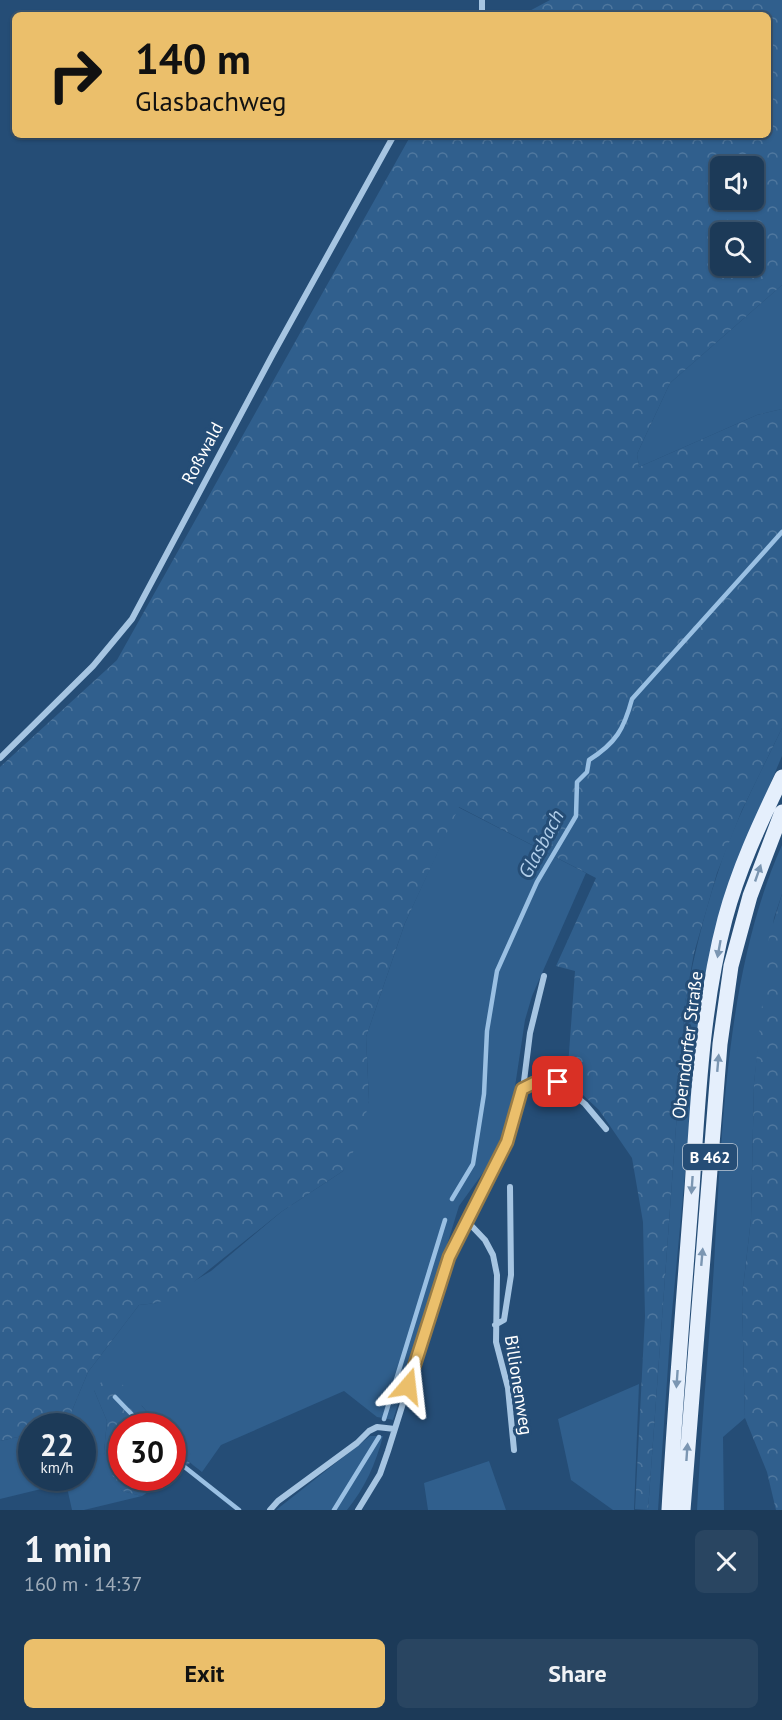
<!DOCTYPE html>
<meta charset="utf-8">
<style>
body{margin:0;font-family:"PT Sans",sans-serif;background:#294561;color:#f1f3f6;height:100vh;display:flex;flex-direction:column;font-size:22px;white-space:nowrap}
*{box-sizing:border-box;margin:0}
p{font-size:20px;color:#a0adba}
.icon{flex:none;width:33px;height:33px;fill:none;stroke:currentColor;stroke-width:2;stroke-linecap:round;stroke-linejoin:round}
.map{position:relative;height:1510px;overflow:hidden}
.panel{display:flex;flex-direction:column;background:#1c3a58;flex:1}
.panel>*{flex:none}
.top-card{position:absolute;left:12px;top:12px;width:759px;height:126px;border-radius:9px;box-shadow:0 2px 4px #0004,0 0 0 2px #3a546e;background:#ebbf6b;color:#111;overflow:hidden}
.tools{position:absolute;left:710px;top:156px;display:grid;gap:12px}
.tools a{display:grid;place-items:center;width:54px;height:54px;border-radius:9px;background:#1c3a58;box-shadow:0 2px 4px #0004,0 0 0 2px #3a546e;font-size:30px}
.speed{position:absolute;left:18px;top:1413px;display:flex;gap:12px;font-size:30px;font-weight:700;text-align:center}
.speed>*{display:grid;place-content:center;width:78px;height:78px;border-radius:50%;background:#1c3a58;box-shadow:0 2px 4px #0004,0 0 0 2px #3a546e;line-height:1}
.speed small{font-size:15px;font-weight:400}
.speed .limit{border:9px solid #d22;background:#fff;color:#111}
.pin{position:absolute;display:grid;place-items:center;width:51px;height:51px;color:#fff;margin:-26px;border-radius:12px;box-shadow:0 3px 9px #0006}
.me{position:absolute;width:66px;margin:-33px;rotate:17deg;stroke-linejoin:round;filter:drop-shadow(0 0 4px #0008)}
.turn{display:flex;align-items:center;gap:21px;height:126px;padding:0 24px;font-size:27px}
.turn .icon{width:78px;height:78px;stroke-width:2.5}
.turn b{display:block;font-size:42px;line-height:51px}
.round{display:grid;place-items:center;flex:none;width:63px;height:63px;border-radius:9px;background:#294561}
.headline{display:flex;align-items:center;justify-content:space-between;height:102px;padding:0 24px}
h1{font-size:36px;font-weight:700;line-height:45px}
.button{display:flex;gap:12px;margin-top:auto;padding:12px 24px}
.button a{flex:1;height:69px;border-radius:9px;background:#ebbf6b;color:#111;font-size:24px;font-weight:700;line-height:69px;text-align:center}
.button a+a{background:#294561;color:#f1f3f6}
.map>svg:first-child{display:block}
.grass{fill:#305f8d}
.forest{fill:url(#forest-crowns);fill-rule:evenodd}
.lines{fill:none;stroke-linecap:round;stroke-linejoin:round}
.stream{stroke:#9ac0e3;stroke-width:4.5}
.minor{stroke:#a6c5e2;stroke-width:6}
.primary{stroke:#e5effc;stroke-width:15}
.oneway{fill:#7b96b2}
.route-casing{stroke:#997c46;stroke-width:15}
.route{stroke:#ebbf6b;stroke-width:10}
.labels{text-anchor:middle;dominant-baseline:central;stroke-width:6;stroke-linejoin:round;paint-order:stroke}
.shield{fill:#254d76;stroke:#becad6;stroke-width:1.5}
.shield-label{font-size:16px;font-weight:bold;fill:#fff}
.street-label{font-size:18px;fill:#fff;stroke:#254d76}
.water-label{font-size:20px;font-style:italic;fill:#b1ceea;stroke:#254d76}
</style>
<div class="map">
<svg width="782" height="1510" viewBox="0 0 782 1510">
<defs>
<pattern id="forest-crowns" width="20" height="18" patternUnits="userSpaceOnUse" patternTransform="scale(1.5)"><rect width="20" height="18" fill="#305f8d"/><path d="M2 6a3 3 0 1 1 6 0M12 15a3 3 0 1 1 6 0" fill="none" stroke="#4f779e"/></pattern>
</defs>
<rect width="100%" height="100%" fill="#254d76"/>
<path class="grass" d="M782,285v124l-25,6 -118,52 -2,-13 33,-71z
M782,728v28l-53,126 -27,111 -31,330 -13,187h-10l37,-507c8,-43 18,-86 32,-128 16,-51 42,-99 65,-147z
M458,807l128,66 -54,123 -7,24 -12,80 -10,32 -13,31 -31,43 -66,214 -16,-3 -33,-26 -123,54 -19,27c-17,-13 -29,-23 -30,-46h-12l-18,-20 -48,-16 13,31 -3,31 18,39 20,5 -58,14h-12l-6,-27 -66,16v-58l31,-7 1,44h50v-52h-30l19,-13 17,-41 51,-67 18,-2 54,-32 70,-59 62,-41 26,-70 -3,-64 39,-114z
M782,845v49l-8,24 -20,165 -3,136 -9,78 3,121 -22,19 1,73h-27c4,-82 12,-163 17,-245 8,-135 12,-295 68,-420z
M639,1384l-5,126h-21l-42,-30 -13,-61z
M370,1436h13c-7,27 -18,52 -36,74h-71z
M489,1461l17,49h-78l-4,-27z"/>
<path class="forest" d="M550,0h232v285l-112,98 -33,71 2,13 118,-52 25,-6v319l-40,82 -25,63 -23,80 -9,50 -37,507 -13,-1 10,-193 -2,-94 -11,-64 -33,-48 -32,-30 8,-109 -19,-5 40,-88 -137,-71 -54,116 -39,114 3,64 -9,38 -17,32 -62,41 -101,81 -23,10 -18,2 -51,67 -17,41 -19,13h-20l-1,8 -31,7v-674l117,-107 294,-525h357v-120h-246zM720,166h33v34h-33zM753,232v34h-33v-34z
M782,894v616h-6l-9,-38 -22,-54 -3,-121 9,-78 3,-136 15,-146z
M104,1379l14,1 42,46h-38v52h47l-27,18 -20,-5 -11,-18 -7,-21 3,-31 -13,-31z
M172,1442l18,21 -17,12h-1z"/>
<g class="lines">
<path class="stream" d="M452,1199l21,-35 11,-70 3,-63 10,-60 40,-89 39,-66 1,-34 10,-10 2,-12c27,-17 35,-31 43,-61l150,-167
M115,1397l28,29
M384,1419l61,-199
M172,1457l67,53
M334,1510l45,-73"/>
<path class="minor" d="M482,0v15
M0,758l93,-92 39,-47 141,-265 121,-219
M523,1089l11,-6 24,-1 27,22 21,25
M466,1220l19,20 8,15 4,20 -1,67 12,46 6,62
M495,1325l9,-5 7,-45 -1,-88
M270,1510l8,-9 79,-58 12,-12 8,-4 18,2
M358,1510l22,-36 8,-23 61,-194 58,-115 16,-53 7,-56 14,-57"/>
<path class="primary" d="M669,1510c6,-107 15,-214 23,-321 6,-89 10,-183 33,-270 13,-49 35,-96 57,-142
M683,1510l37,-466 11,-78 19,-70 32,-84"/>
</g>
<defs><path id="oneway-solid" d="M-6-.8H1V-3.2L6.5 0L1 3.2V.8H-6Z" transform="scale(1.5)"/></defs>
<g class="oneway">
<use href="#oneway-solid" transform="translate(758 873) rotate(-71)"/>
<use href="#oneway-solid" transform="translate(719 949) rotate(100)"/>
<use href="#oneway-solid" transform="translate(718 1063) rotate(-85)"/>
<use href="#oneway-solid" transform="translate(692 1185) rotate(94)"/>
<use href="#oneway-solid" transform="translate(702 1257) rotate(-85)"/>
<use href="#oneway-solid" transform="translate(677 1379) rotate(94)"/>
<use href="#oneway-solid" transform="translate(687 1452) rotate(-86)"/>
</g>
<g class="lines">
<defs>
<path id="route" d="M408,1386l41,-129 58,-115 15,-53 12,-6 24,-1"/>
</defs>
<use href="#route" class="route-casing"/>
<use href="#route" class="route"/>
</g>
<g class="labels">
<rect class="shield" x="683" y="1144" width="54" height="26" rx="4.5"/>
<g class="shield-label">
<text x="710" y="1157">B 462</text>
</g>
<g class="street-label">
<text transform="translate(202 453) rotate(-62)">Roßwald</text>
<text transform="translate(687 1045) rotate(-83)">Oberndorfer Straße</text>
<text transform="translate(519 1385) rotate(81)">Billionenweg</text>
</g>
<g class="water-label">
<text transform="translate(541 844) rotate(-62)">Glasbach</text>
</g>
</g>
</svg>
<div class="tools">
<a><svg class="icon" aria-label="sound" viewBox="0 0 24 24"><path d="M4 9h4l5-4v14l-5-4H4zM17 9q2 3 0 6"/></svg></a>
<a><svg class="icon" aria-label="search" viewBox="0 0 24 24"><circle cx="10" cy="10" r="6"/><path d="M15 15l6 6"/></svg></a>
</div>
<div class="speed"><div>22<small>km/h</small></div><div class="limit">30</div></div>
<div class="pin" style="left:558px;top:1082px;background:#d93025"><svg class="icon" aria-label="arrive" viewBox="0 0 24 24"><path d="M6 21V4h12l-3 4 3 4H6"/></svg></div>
<svg class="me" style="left:408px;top:1386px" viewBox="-20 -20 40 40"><path d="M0-17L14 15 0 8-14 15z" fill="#ebbf6b" stroke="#fff" stroke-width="4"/></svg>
<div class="top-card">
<div class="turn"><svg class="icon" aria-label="right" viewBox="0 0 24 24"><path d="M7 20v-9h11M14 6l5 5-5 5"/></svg><div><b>140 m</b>Glasbachweg</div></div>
</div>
</div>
<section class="panel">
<div class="headline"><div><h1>1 min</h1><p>160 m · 14:37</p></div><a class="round"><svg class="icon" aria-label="close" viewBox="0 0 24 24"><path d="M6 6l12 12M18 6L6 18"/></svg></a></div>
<div class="button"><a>Exit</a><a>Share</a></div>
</section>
